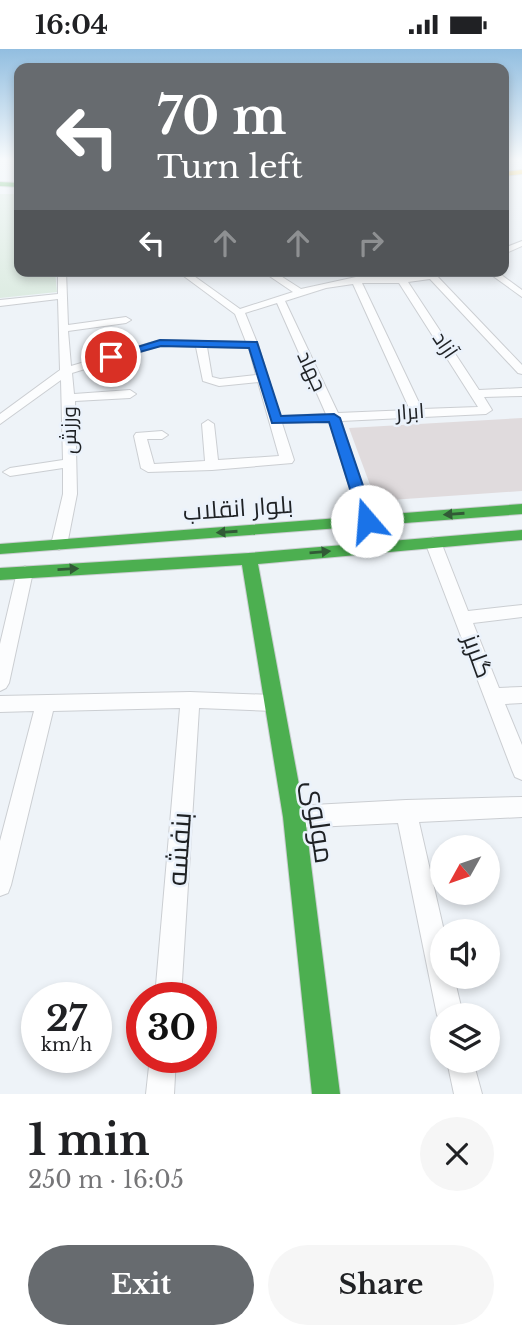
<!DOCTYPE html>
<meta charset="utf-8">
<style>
body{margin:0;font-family:"Libre Baskerville",Cairo,serif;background:#f6f6f6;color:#202124;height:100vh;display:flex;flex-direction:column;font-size:26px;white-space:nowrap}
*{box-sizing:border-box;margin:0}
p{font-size:23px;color:#757577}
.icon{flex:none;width:38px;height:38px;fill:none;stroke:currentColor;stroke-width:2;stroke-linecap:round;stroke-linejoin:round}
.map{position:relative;height:1045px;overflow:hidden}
.sheet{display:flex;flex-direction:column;background:#fff;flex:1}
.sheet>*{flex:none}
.top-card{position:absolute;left:14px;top:14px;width:495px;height:214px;border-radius:14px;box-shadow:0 4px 10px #0003;background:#676b6f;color:#fff;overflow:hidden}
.needle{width:46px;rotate:230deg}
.tools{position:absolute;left:430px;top:786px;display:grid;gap:14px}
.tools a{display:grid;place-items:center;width:70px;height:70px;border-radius:50%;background:#fff;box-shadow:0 4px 10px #0003;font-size:35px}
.speed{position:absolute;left:21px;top:933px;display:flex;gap:14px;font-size:35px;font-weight:700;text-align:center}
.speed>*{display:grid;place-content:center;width:91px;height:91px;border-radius:50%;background:#fff;box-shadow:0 4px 10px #0003;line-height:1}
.speed small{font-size:18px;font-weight:400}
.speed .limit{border:10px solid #d22;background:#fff;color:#111}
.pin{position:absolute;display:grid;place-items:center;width:60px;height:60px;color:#fff;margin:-30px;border:4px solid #fff;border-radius:50%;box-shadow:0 2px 7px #0007}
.me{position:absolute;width:77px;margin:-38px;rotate:342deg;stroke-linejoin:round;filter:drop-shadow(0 0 5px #0008)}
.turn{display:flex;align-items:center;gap:24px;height:147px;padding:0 28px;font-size:32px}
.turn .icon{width:91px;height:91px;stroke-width:2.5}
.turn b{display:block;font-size:49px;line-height:60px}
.lanes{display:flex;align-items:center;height:66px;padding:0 28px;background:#0003;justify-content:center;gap:35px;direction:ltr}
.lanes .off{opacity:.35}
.round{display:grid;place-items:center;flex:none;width:74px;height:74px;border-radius:37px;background:#f6f6f6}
.overview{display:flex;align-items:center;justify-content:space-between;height:119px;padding:0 28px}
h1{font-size:42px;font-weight:700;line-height:52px}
.button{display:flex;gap:14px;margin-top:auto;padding:14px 28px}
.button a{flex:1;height:80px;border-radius:42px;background:#676b6f;color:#fff;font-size:28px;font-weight:700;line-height:80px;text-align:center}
.button a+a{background:#f6f6f6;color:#202124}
.status{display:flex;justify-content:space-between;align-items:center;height:49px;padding:0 35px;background:#fff;direction:ltr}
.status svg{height:19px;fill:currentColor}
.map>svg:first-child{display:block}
.green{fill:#dcebe1}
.building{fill:#e0dbdd}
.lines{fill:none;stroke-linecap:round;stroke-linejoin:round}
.street-casing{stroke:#cbced2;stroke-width:2}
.fast-casing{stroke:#cbced2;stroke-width:2}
.slow-casing{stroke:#cbced2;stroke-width:2}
.street{fill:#fcfdfe;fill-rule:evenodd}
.fast{fill:#4caf50;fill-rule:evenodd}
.slow{fill:#ffc107;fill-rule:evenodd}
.oneway{fill:#315a36}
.route{fill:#1a73e8;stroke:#114b97;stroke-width:2}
.labels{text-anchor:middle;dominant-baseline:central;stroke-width:5;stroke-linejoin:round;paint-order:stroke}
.far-street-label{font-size:21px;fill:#1f2225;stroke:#ebf2fb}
.street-label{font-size:24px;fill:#1f2225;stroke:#ebf2fb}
.near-street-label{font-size:28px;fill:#1f2225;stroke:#ebf2fb}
</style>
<div class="status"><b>16:04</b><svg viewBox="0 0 49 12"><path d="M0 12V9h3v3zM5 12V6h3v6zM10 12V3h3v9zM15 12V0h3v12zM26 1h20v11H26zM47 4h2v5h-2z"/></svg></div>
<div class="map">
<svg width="522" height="1045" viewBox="0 0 522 1045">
<rect width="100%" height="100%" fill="#eef3f8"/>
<path class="green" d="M0,145h19v77h36l2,21 -57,6z"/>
<path class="building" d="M522,369v73l-146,10 -27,-73z"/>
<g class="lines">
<defs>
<path id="street" d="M522,192v5l-18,8v-6z
M58,222h8l2,54 58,-8 5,3 -5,3 -58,8 3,35 89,-26 86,2 -11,-28 -58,-43h10l53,38 53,-17 -31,-21h11l28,18 55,-12 56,-1 26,-5 -1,5 85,89v9l-4,-1 -88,-94 -22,3 71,108 43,-2v8l-38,1 8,13 -6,4 -145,7 33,100 -7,5 -7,-5 -31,-100 -47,2 12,37 -2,3 -80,7 -64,2 -7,-4 -7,-32 2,-3 26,-2 6,4 -6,4h-15l7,25 51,-3 -3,-37 6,-4 6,4 4,36 61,-4 -21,-74 -39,4 -16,-5 -7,-34 -36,-1 -88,27 2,21 56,-4 6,4 -6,4 -55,3 2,93 -10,51 -8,5 -8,-5 12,-51v-26l-53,8 -7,-4 7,-4 53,-8 -2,-80 -61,44v-10l60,-44 -2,-71 -58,7v-6l58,-6zM362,234h37l79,124 -56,2zM353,235l57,126 -72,3 -53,-112 41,-13zM277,254l49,111 -46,2 -22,-71 -13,-32zM207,298l42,1 7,27 -36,4 -8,-2z
M486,222h10l26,19v7z
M433,488l8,5 27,69 54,-6v12l-49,6 26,65 23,-1v16l-17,1 17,41v35l-7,-3 -3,-7 -87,-228z
M25,517l8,6 -24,111 -3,5 -6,3v-47l17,-72z
M190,643l83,3 7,2 2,6 -2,6 -7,2 -74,-3 -18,289h-26l25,-289 -127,3 -42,174 -3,8 -8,3v-55l34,-130 -34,1v-16z
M522,748v20l-103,5 25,109 -1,46h11l9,38h-20v10l-6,-10 -39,-192 -104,5 -8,-4 -3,-7 3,-7 8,-4 112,-6z
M150,1008h26l-2,37h-28z
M447,1012h26l9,33h-28z"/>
<path id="fast" d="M0,133l19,1v4l-19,-1z
M522,455v10l-522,40v-10z
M522,481v10l-264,24 47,253 35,277h-28l-29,-277 -41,-252 -242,15v-12l249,-15z"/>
<path id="slow" d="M522,121v4l-18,2v-4z"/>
</defs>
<use href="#street" class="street-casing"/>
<use href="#fast" class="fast-casing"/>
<use href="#slow" class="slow-casing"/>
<use href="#street" class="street"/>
<use href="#fast" class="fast"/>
<use href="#slow" class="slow"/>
</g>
<defs><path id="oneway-solid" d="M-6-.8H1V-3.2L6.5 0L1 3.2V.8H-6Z" transform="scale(1.75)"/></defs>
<g class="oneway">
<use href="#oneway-solid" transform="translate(454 465) rotate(176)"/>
<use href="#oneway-solid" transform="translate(227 483) rotate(176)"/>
<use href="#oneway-solid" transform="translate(320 503) rotate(-5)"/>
<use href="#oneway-solid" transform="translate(68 520) rotate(-3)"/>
</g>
<linearGradient id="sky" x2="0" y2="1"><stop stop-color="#92bee0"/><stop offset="0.43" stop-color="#f7fafc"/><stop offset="1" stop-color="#f7fafc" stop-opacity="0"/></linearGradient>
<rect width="522" height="256" fill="url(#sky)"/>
<path class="route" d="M160,291l97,2 24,74 53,-2 6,4 35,103 -3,3h-10l-2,-3 -31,-99 -57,1 -23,-75 -88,-2 -50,14 -6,-3z"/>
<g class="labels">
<g class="far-street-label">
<text transform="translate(445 296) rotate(56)">آزاد</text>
<text transform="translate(312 322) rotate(65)">جهاد</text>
<text transform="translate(410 363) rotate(-4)">ابرار</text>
<text transform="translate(69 381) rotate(-90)">ورزش</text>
</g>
<g class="street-label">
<text transform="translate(238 459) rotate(-4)">بلوار انقلاب</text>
<text transform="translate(478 607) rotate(70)">گلریز</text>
</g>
<g class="near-street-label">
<text transform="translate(319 773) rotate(82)">مولوی</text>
<text transform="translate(179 800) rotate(-86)">بنفشه</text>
</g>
</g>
</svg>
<div class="tools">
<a><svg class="needle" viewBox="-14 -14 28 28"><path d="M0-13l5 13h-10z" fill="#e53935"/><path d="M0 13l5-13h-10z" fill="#757577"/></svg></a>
<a><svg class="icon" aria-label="sound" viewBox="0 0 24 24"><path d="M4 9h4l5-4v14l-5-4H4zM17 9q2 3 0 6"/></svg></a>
<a><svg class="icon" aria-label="layers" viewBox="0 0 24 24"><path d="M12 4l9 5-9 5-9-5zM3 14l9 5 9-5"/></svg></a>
</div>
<div class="speed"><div>27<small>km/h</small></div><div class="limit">30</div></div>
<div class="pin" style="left:111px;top:308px;background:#d93025"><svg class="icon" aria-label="arrive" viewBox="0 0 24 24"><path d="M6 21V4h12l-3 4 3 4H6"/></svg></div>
<svg class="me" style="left:367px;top:472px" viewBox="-20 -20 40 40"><circle r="19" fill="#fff"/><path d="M0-13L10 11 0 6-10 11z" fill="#1a73e8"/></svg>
<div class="top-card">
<div class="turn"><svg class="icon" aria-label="left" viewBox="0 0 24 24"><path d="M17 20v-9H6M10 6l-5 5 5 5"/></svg><div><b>70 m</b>Turn left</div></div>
<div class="lanes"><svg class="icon" aria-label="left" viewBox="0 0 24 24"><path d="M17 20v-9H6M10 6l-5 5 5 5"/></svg><svg class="icon off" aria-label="ahead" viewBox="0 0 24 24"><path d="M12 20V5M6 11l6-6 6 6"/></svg><svg class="icon off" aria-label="ahead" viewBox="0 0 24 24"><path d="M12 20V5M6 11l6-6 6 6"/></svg><svg class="icon off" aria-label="right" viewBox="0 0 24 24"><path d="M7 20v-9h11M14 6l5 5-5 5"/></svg></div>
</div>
</div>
<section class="sheet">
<div class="overview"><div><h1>1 min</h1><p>250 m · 16:05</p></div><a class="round"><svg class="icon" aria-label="close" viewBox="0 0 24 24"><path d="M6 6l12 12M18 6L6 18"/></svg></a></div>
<div class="button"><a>Exit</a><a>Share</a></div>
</section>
